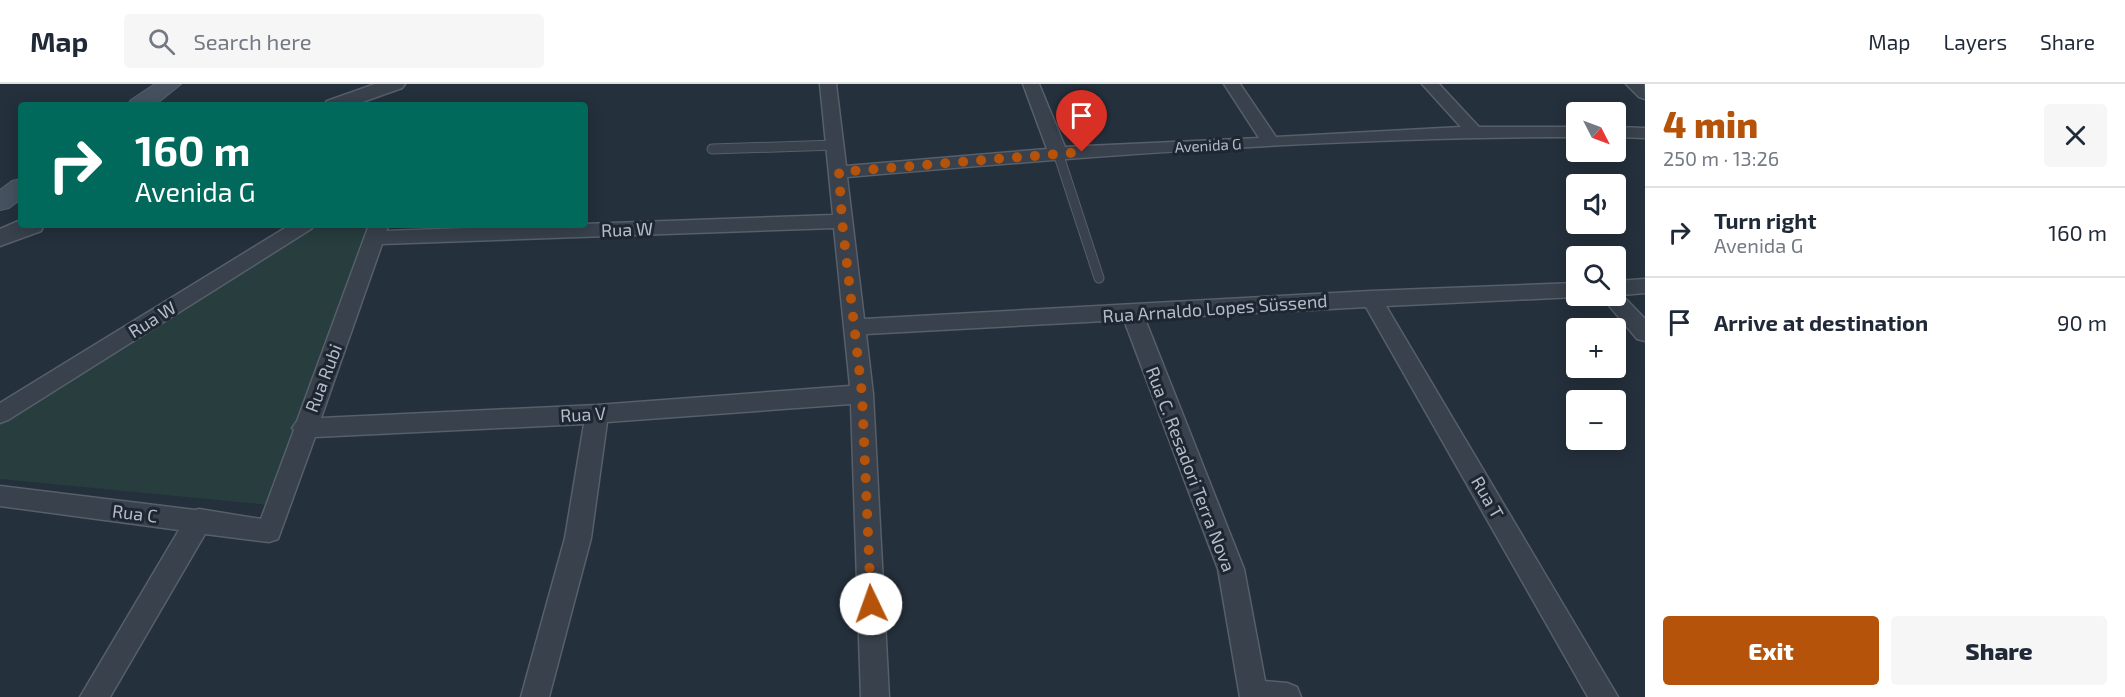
<!DOCTYPE html>
<meta charset="utf-8">
<style>
body{margin:0;font-family:"Exo 2",sans-serif;background:#f6f6f7;color:#1f2937;height:100vh;display:flex;flex-direction:column;font-size:22px;white-space:nowrap}
*{box-sizing:border-box;margin:0}
p{font-size:20px;color:#747a83}
.icon{flex:none;width:33px;height:33px;fill:none;stroke:currentColor;stroke-width:2;stroke-linecap:round;stroke-linejoin:round}
.map{position:relative;flex:1;overflow:hidden}
.drawer{display:flex;flex-direction:column;background:#fff;width:480px}
.drawer>*{flex:none}
.hud{position:absolute;left:18px;top:18px;width:570px;height:126px;border-radius:6px;box-shadow:0 3px 15px #0003;background:#00695c;color:#fff;overflow:hidden}
.needle{width:39px;rotate:132deg}
.buttons{position:absolute;left:1566px;top:18px;display:grid;gap:12px}
.buttons a{display:grid;place-items:center;width:60px;height:60px;border-radius:6px;background:#fff;box-shadow:0 3px 15px #0003;font-size:30px}
.pin{position:absolute;display:grid;place-items:center;width:51px;height:51px;color:#fff;margin:-62px -26px;border-radius:50% 50% 50% 0;rotate:-45deg;box-shadow:0 0 6px #0007}
.pin .icon{rotate:45deg}
.me{position:absolute;width:66px;margin:-33px;rotate:357deg;stroke-linejoin:round;filter:drop-shadow(0 0 4px #0008)}
.turn{display:flex;align-items:center;gap:21px;height:126px;padding:0 18px;font-size:27px}
.turn .icon{width:78px;height:78px;stroke-width:2.5}
.turn b{display:block;font-size:42px;line-height:51px}
.round{display:grid;place-items:center;flex:none;width:63px;height:63px;border-radius:6px;background:#f6f6f7}
.headline{display:flex;align-items:center;justify-content:space-between;height:102px;padding:0 18px}
h1{font-size:36px;font-weight:800;line-height:45px;color:#b45309}
.action{display:flex;gap:12px;margin-top:auto;padding:12px 18px}
.action a{flex:1;height:69px;border-radius:6px;background:#b45309;color:#fff;font-size:24px;font-weight:800;line-height:69px;text-align:center}
.action a+a{background:#f6f6f7;color:#1f2937}
ul{padding:0;list-style:none}
li{display:flex;align-items:center;gap:18px;height:90px;padding:0 18px;border-top:2px solid #e0e1e3}
li div{flex:1}
li b{display:block;font-size:22px}
li em{font-style:normal}
header{display:flex;align-items:center;gap:36px;box-sizing:border-box;height:84px;padding:0 30px;background:#fff;border-bottom:2px solid #e0e1e3}
header strong{font-size:28px}
nav{display:flex;gap:33px;margin-inline-start:auto;font-size:21px}
.search{width:420px;height:54px;background:#f6f6f7;display:flex;align-items:center;gap:15px;box-sizing:border-box;padding:0 21px;border-radius:6px;color:#747a83;font-size:22px}
main{display:flex;flex:1;min-height:0}
.map>svg:first-child{display:block}
.green{fill:#273d3e}
.lines{fill:none;stroke-linecap:round;stroke-linejoin:round}
.service-casing{stroke:#565f6a;stroke-width:11}
.minor-casing{stroke:#565f6a;stroke-width:3}
.tertiary-casing{stroke:#565f6a;stroke-width:3}
.secondary-casing{stroke:#565f6a;stroke-width:2}
.service{stroke:#38414c;stroke-width:9}
.minor{fill:#38414c;fill-rule:evenodd}
.tertiary{fill:#38414c;fill-rule:evenodd}
.secondary{fill:#46515f;fill-rule:evenodd}
.route{stroke:#b45309;stroke-width:10;stroke-dasharray:0 18}
.labels{text-anchor:middle;dominant-baseline:central;stroke-width:6;stroke-linejoin:round;paint-order:stroke}
.far-street-label{font-size:15px;fill:#b3bcc7;stroke:#1d2631}
.street-label{font-size:18px;fill:#b3bcc7;stroke:#1d2631}
</style>
<header>
<strong>Map</strong>
<div class="search"><svg class="icon" aria-label="search" viewBox="0 0 24 24"><circle cx="10" cy="10" r="6"/><path d="M15 15l6 6"/></svg>Search here</div>
<nav><a>Map</a><a>Layers</a><a>Share</a></nav>
</header>
<main>
<div class="map">
<svg width="1645" height="613" viewBox="0 0 1645 613">
<rect width="100%" height="100%" fill="#24303c"/>
<path class="green" d="M312,141h56l-99,280 -269,-26v-59z"/>
<g class="lines">
<defs>
<path id="service" d="M712,65l124,-4
M1058,69l41,125"/>
<path id="minor" d="M820,0h16l10,82 201,-17 -24,-65h16l26,63 194,-9 -35,-54h16l36,53 185,-10 -39,-43h17l40,43h97v10c-242,0 -487,19 -729,40l17,142 507,-28 205,-8v13h6l-6,1 -190,9 232,391h-30l-222,-390 -221,12 99,250 21,112 22,2 10,4 4,10h-61l-22,-128 -94,-249 -258,14 7,60 16,303h-28l-10,-293 -244,18 -16,116 -42,159h-28l44,-159 19,-114 -269,13 -37,102 -9,3 -64,-8 -95,163h-30l99,-167 -179,-24v-20l195,24 4,-1 62,10 33,-89 -2,-2 5,-7 72,-196h20l-3,6 447,-16zM834,144l16,158 -253,19 -276,13 61,-174z
M1626,0h18l1,15 -6,-2z
M1616,43l29,1v10l-29,-1z
M290,141h24l-3,4 -303,191 -8,3v-20z
M1645,195v14l-23,2 23,24v22l-8,-2 -36,-43h15v-15z"/>
<path id="tertiary" d="M375,0h30l-3,4 -48,17h-31l4,-4z
M21,136v5h23l-3,6 -41,15v-17z"/>
<path id="secondary" d="M155,0h26l-26,21h-28l4,-5z
M21,95v20l-12,9 -9,2v-20l12,-9z"/>
</defs>
<use href="#service" class="service-casing"/>
<use href="#minor" class="minor-casing"/>
<use href="#tertiary" class="tertiary-casing"/>
<use href="#secondary" class="secondary-casing"/>
<use href="#service" class="service"/>
<use href="#minor" class="minor"/>
<use href="#tertiary" class="tertiary"/>
<use href="#secondary" class="secondary"/>
</g>
<g class="lines">
<path class="route" d="M871,520l-9,-210 -20,-173 -3,-49 243,-20"/>
</g>
<g class="labels">
<g class="far-street-label">
<text transform="translate(1208 61) rotate(-3)">Avenida G</text>
</g>
<g class="street-label">
<text transform="translate(627 145) rotate(-2)">Rua W</text>
<text transform="translate(1215 224) rotate(-4)">Rua Arnaldo Lopes Süssend</text>
<text transform="translate(152 235) rotate(-32)">Rua W</text>
<text transform="translate(323 294) rotate(-69)">Rua Rubi</text>
<text transform="translate(583 330) rotate(-3)">Rua V</text>
<text transform="translate(1191 385) rotate(69)">Rua C. Resadori Terra Nova</text>
<text transform="translate(1488 413) rotate(60)">Rua T</text>
<text transform="translate(135 429) rotate(7)">Rua C</text>
</g>
</g>
</svg>
<div class="buttons">
<a><svg class="needle" viewBox="-14 -14 28 28"><path d="M0-13l5 13h-10z" fill="#e53935"/><path d="M0 13l5-13h-10z" fill="#747a83"/></svg></a>
<a><svg class="icon" aria-label="sound" viewBox="0 0 24 24"><path d="M4 9h4l5-4v14l-5-4H4zM17 9q2 3 0 6"/></svg></a>
<a><svg class="icon" aria-label="search" viewBox="0 0 24 24"><circle cx="10" cy="10" r="6"/><path d="M15 15l6 6"/></svg></a>
<a>+</a>
<a>−</a>
</div>
<div class="pin" style="left:1082px;top:68px;background:#d93025"><svg class="icon" aria-label="arrive" viewBox="0 0 24 24"><path d="M6 21V4h12l-3 4 3 4H6"/></svg></div>
<svg class="me" style="left:871px;top:520px" viewBox="-20 -20 40 40"><circle r="19" fill="#fff"/><path d="M0-13L10 11 0 6-10 11z" fill="#b45309"/></svg>
<div class="hud">
<div class="turn"><svg class="icon" aria-label="right" viewBox="0 0 24 24"><path d="M7 20v-9h11M14 6l5 5-5 5"/></svg><div><b>160 m</b>Avenida G</div></div>
</div>
</div>
<section class="drawer">
<div class="headline"><div><h1>4 min</h1><p>250 m · 13:26</p></div><a class="round"><svg class="icon" aria-label="close" viewBox="0 0 24 24"><path d="M6 6l12 12M18 6L6 18"/></svg></a></div>
<ul>
<li><svg class="icon" aria-label="right" viewBox="0 0 24 24"><path d="M7 20v-9h11M14 6l5 5-5 5"/></svg><div><b>Turn right</b><p>Avenida G</p></div><em>160 m</em></li>
<li><svg class="icon" aria-label="arrive" viewBox="0 0 24 24"><path d="M6 21V4h12l-3 4 3 4H6"/></svg><div><b>Arrive at destination</b></div><em>90 m</em></li>
</ul>
<div class="action"><a>Exit</a><a>Share</a></div>
</section>
</main>
